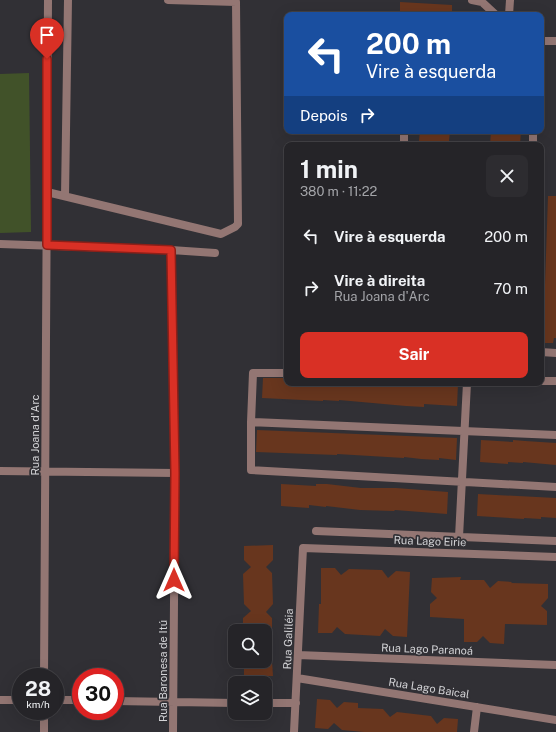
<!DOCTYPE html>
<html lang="pt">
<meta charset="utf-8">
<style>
body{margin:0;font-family:"Public Sans",sans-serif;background:#2d2c30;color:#f1f3f6;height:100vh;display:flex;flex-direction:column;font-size:15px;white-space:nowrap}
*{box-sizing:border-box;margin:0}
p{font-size:13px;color:#a3a4a8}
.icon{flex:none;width:22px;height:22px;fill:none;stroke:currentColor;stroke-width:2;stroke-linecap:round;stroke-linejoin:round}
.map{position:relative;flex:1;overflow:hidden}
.details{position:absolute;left:284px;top:142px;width:260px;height:244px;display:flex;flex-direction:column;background:#252428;border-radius:8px;box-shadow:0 4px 16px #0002,0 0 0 1px #424145}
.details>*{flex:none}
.hud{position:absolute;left:284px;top:12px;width:260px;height:122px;border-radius:8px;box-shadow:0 4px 16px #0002,0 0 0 1px #424145;background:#1a4fa0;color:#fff;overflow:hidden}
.fabs{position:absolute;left:228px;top:624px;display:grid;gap:8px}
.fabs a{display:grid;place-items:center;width:44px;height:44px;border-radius:8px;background:#252428;box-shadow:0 4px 16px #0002,0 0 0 1px #424145;font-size:20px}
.speed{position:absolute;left:12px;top:668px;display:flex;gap:8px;font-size:20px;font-weight:700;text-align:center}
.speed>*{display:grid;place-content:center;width:52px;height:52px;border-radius:50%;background:#252428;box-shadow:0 4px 16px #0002,0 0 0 1px #424145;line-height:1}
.speed small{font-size:10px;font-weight:400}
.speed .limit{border:6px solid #d22;background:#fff;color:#111}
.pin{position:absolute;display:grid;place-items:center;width:34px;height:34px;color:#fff;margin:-41px -17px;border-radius:50% 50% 50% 0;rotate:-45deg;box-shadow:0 0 4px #0007}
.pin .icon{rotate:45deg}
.me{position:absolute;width:44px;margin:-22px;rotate:0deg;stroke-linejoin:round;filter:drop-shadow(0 0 3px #0008)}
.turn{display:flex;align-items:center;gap:14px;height:84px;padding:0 16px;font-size:18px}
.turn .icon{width:52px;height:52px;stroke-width:2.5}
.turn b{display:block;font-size:28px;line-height:34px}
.then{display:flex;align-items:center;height:38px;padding:0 16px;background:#0003;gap:8px;font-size:15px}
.round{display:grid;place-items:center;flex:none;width:42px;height:42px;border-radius:8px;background:#2d2c30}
.overview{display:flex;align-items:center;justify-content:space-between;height:68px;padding:0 16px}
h1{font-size:24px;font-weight:700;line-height:30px}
.action{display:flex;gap:8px;margin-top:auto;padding:8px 16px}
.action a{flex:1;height:46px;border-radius:8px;background:#d93025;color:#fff;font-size:16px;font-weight:700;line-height:46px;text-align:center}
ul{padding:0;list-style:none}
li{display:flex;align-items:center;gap:12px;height:52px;padding:0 16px}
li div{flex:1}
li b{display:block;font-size:15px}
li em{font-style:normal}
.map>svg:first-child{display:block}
.green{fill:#415229}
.building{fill:#68361e}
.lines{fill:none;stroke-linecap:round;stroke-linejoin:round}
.street{stroke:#937673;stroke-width:8}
.route-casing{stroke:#8d1f18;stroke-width:10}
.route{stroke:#d93025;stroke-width:7}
.labels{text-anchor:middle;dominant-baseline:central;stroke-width:3.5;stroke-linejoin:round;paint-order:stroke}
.street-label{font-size:11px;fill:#d3d3d6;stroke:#313035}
</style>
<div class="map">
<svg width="556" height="732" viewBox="0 0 556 732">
<rect width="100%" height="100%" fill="#313035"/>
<path class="green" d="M29,73l2,159 -31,1v-159z"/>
<path class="building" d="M400,2l52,3v10h-46v-1l-6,-1z
M420,131h30l-1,10h-30z
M491,131h30l-1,14h-30z
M548,196h8v142h-2l-1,5h-10z
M263,378h24v5h104l39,2v-2l28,1 -1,22 -33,-2v3l-18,-1 -67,-6v1l-16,-1v1l-61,-3z
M257,430l200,8 -1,22 -17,-2v2l-18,-1 -17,-2v1l-67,-4v1l-81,-3z
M481,440l32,2v-2l12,1 31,2v22l-33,-3v1l-15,-1v2l-28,-2z
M281,484l35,2v-2h11l34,4h35l52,4 -1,22 -52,-4 -1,1 -34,-1 -34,-4v1l-17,-2v3l-28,-2z
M478,494l78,4v20l-15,-1v2l-17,-1v1l-47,-3z
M273,545v15l-7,7 6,6 1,31 -7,8 6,6v13h-29v-13l8,-7 -7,-7 -1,-30 8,-7 -7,-7v-14z
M321,568h14l6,7 8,-6 33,1 6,8 8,-7 14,1 -3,65 -14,-1 -8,-7 -5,7 -35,-2 -8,-7 -5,6h-14l1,-29h2z
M461,577l-1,3h24l6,8 8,-7 14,1 -1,1 37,1v14l-7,8 6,5v14l-42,-1 -1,20 -14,-1 -7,-7 -6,6h-13v-23l-34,-2v-13l7,-6 -6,-6 1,-14z
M244,661h28l1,15h-29z
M317,699l13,1 7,8 7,-6 14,1v5l25,1 7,8 7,-5 34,4 6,8 7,-6 14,1 -1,13h-93l-22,-2 -8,-7 -6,6 -13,-1z"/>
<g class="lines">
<path class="street" d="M472,0l10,2 14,13
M509,15l1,-15
M541,41h15
M404,145v-14
M533,145v-14
M47,192l174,42 14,-7 3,-3 -2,-222 -68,-2
M65,196l3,-196
M0,244l171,6 44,3
M171,250l4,223 -2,259
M541,352l15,1
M287,373h-34l-2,49v48l305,17
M541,381h15
M251,422l305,13
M0,471l175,2
M316,531l240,10
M459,537l8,-154
M298,655l258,10
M44,677l4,-677
M297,678l259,42
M0,700h21
M55,700h26
M115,701l120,2
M265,703h31
M44,732v-21
M294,732l9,-184 253,9
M474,732l3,-25"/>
</g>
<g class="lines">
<defs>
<path id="route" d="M47,59v186l124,5 4,223 -1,107"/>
</defs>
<use href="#route" class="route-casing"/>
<use href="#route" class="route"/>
</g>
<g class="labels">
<g class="street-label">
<text transform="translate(35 435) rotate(-90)">Rua Joana d'Arc</text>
<text transform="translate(430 541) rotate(2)">Rua Lago Eirie</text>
<text transform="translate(288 639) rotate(-88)">Rua Galiléia</text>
<text transform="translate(427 649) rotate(2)">Rua Lago Paranoá</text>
<text transform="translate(163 671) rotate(-90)">Rua Baronesa de Itú</text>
<text transform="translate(429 688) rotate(9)">Rua Lago Baical</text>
</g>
</g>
</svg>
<div class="fabs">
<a><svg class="icon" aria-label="search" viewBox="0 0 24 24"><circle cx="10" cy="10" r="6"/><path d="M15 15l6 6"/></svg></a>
<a><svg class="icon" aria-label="layers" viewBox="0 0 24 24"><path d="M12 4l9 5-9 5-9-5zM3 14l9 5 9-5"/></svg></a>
</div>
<div class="speed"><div>28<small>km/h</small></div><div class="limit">30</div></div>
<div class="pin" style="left:47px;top:59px;background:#d93025"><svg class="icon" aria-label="arrive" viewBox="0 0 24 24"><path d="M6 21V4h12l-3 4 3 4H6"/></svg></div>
<svg class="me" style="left:174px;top:580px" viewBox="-20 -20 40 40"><path d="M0-17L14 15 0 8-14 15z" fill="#d93025" stroke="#fff" stroke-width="4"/></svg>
<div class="hud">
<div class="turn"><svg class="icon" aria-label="left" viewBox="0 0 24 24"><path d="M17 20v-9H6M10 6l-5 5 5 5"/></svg><div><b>200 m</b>Vire à esquerda</div></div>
<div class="then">Depois<svg class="icon" aria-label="right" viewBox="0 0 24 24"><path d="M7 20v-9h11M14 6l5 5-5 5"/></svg></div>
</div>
<section class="details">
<div class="overview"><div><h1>1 min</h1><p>380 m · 11:22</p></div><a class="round"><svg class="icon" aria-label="close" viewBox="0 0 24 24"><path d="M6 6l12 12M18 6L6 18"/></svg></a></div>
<ul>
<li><svg class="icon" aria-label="left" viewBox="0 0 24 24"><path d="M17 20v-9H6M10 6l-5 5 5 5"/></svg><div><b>Vire à esquerda</b></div><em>200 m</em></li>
<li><svg class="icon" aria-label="right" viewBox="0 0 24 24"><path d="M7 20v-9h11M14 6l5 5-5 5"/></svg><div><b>Vire à direita</b><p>Rua Joana d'Arc</p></div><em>70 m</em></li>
</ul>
<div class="action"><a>Sair</a></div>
</section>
</div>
